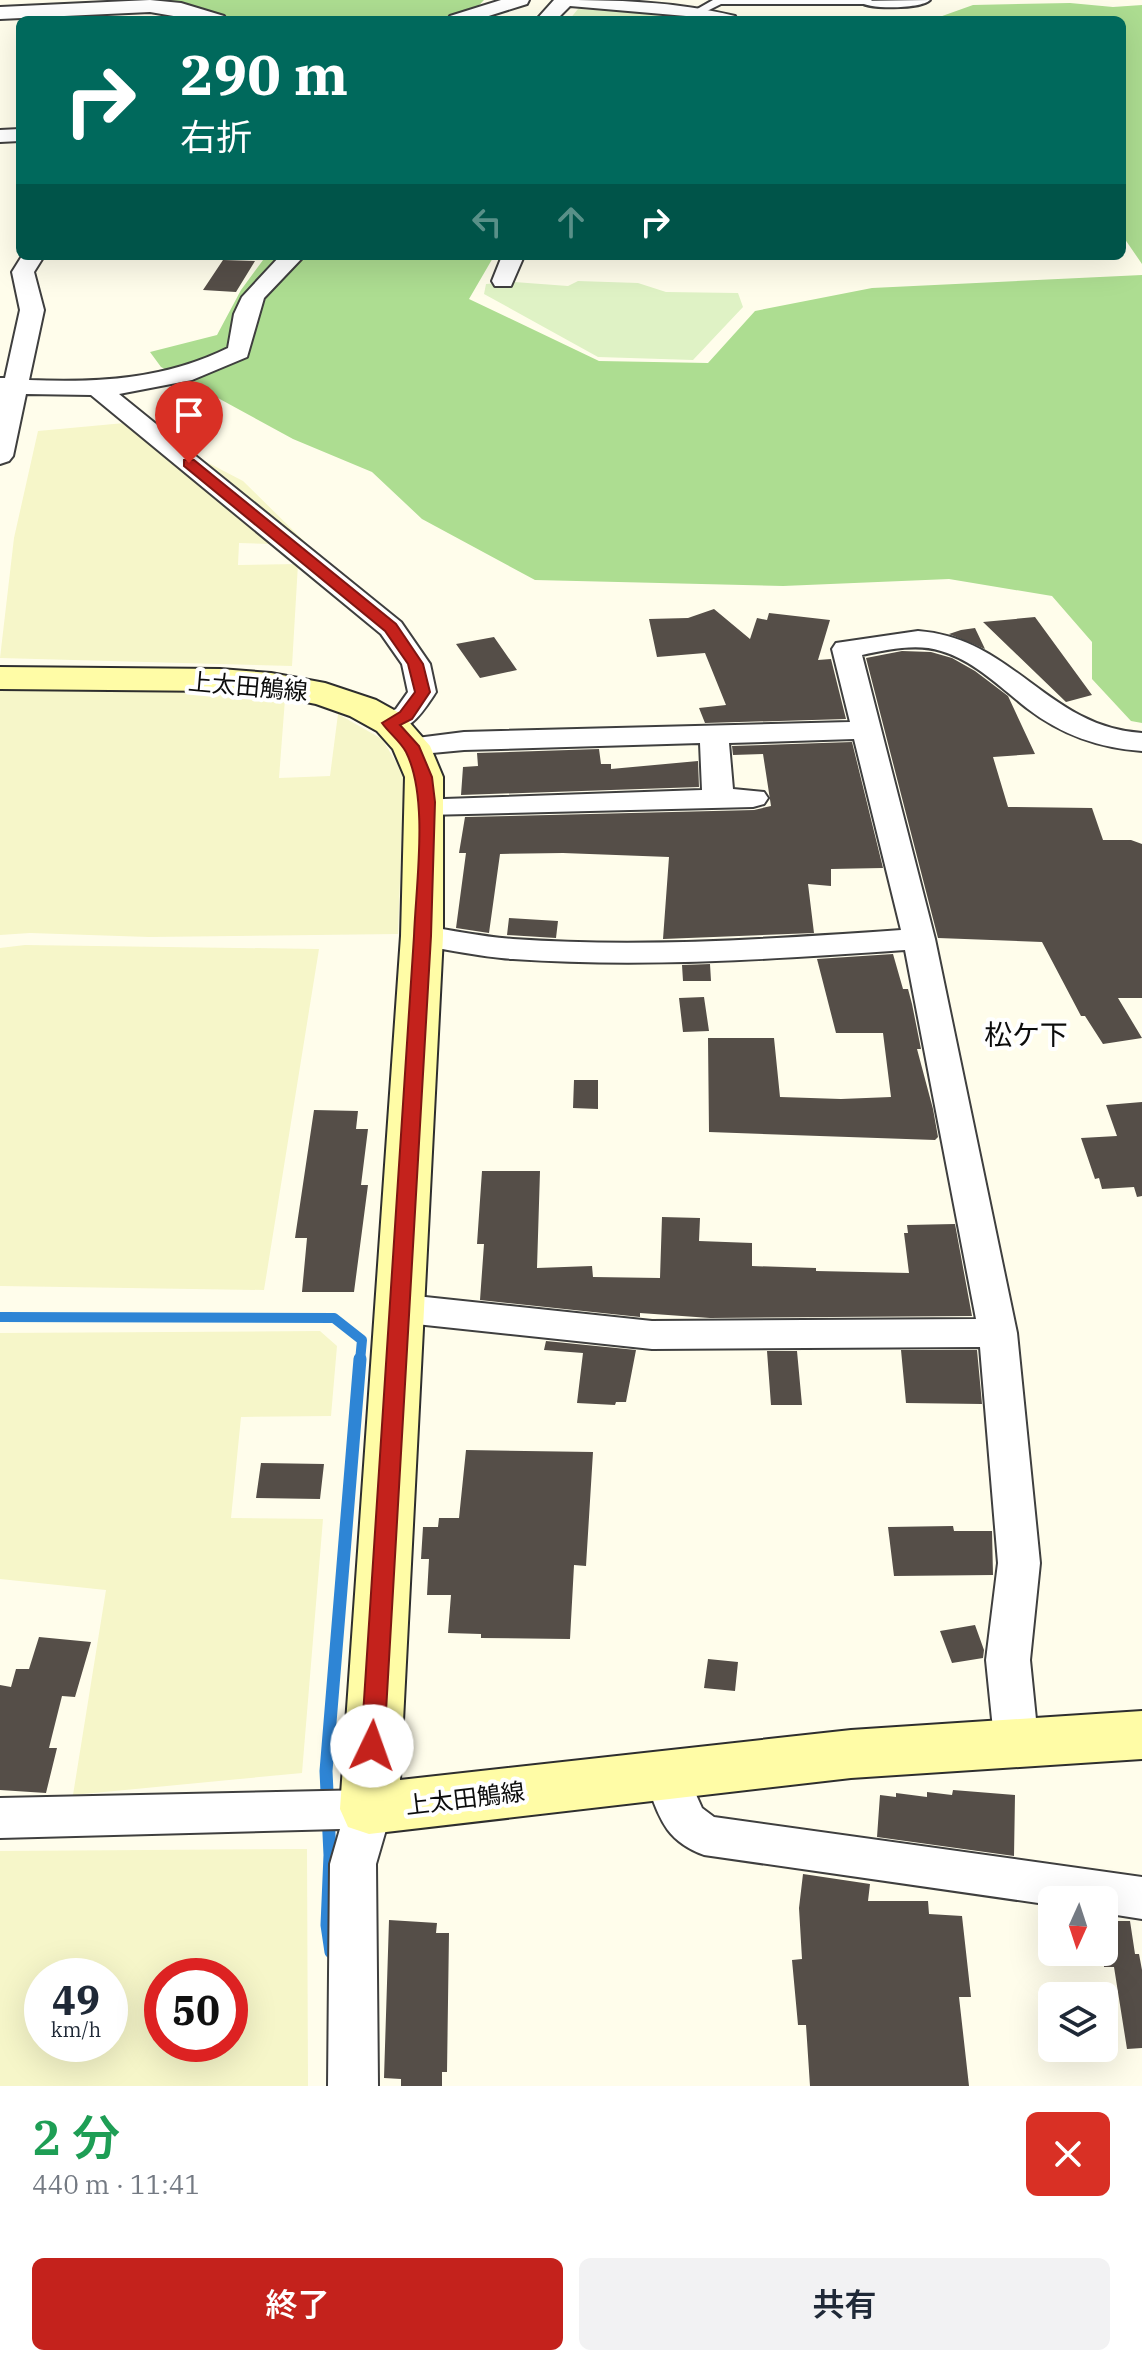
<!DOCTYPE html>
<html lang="ja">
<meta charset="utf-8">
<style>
body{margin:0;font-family:"IBM Plex Serif","Noto Sans JP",serif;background:#f2f2f3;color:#1f2937;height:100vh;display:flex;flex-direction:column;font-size:30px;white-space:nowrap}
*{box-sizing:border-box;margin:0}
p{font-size:26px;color:#747a83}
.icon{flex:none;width:44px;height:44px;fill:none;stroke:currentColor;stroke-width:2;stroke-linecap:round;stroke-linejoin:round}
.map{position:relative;height:2086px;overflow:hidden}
.side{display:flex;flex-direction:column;background:#fff;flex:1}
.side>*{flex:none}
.hud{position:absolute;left:16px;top:16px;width:1110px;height:244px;border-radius:12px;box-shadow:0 8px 32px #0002;background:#00695c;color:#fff;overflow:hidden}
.needle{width:52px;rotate:183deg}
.tools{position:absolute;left:1038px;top:1886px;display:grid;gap:16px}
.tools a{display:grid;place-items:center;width:80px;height:80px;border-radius:12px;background:#fff;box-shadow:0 8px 32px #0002;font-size:40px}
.speed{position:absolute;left:24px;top:1958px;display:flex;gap:16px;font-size:40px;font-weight:700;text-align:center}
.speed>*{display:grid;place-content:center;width:104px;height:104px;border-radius:50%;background:#fff;box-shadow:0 8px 32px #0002;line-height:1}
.speed small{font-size:20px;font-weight:400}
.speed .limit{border:12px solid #d22;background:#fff;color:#111}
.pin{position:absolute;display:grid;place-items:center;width:68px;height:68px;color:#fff;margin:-82px -34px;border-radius:50% 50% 50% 0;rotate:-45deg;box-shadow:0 0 8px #0007}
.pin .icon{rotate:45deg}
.me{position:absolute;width:88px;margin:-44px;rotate:3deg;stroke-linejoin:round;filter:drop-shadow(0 0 6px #0008)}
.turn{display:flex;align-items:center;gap:28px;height:168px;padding:0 32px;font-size:36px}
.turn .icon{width:104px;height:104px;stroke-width:2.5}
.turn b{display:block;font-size:56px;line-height:68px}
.lanes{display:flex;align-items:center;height:76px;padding:0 32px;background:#0003;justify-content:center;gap:40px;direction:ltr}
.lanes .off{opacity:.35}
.round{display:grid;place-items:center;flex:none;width:84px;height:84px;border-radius:12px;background:#f2f2f3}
.head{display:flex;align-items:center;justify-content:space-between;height:136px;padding:0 32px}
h1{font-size:48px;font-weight:600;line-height:60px;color:#1e9e55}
.button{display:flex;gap:16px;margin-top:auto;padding:16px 32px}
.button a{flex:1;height:92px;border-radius:12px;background:#c4221c;color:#fff;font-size:32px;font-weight:600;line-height:92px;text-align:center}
.button a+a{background:#f2f2f3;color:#1f2937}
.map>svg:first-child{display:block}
.farmland{fill:#f6f6c9;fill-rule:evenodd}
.forest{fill:#addd91}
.pitch{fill:#dff2c5}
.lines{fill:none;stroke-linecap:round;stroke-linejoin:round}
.stream-far1{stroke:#2e85d5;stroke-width:10}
.stream{stroke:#2e85d5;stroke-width:13}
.building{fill:#554e48}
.service-casing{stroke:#3f3f3f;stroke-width:4}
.minor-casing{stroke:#3f3f3f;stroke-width:4}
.secondary-casing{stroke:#2e2e2e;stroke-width:4}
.service{fill:#fff;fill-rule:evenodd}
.minor{fill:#fff;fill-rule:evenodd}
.secondary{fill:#fffca6;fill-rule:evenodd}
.route{fill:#c4221c;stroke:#7f1612;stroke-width:2}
.labels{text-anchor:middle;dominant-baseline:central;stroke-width:8;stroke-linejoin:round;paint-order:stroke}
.street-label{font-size:24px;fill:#0c0c0c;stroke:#fff}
.quarter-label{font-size:28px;fill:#0c0c0c;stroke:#fff}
</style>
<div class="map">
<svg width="1142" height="2086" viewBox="0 0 1142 2086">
<rect width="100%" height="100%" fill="#fffdeb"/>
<path class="farmland" d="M146,421l26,23 71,37 65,64 -69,-2 -1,22 60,-1 -6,102 -292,-8 14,-120 24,-107z
M0,687l214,4 71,8 -6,79 51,-2 8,-62 44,25 22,36 -6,159 -249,3 -119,-4 -30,2z
M25,945l294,4 -55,341 -264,-4v-338z
M320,1331l17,15 -6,70 -90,1 -10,101 92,1 -21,254 -229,22 33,-205 -106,-11v-246z
M307,1849l1,237h-308v-235zM42,1976h68v68h-68zM230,1976v68h-68v-68z"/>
<path class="forest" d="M127,0h357l-19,20h-294z
M1070,3l43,4 29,-2v259l-20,-29v-215h-191l42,-15z
M266,256h228l-25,43 130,62 109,2 47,-52 117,-23 270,-13v448l-11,-2 -39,-42v-37l-40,-46 -103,-17 -166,7 -248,-6 -113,-61 -50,-47 -79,-33 -132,-72 -11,-15 67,-17 24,-45z"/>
<path class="pitch" d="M578,9l97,6 7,3 -113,2z
M578,281l60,2 28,9 72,1 5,14 -50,53 -95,-3 -114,-63 2,-10 28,-2 54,4z"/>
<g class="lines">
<path class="stream-far1" d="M0,1317l334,1 28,22 -2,21"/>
<path class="stream" d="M331,1952l-4,-27 3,-70 -4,-84 34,-412"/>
</g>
<path class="building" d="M223,260l32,1 -19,31 -33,-2z
M714,609l36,30 7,-21 10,2 2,-7 61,7 -12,40 13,-1 15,60 -141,4 -6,-15 27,-3 -21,-52 -48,4 -8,-38 39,-1z
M1035,617l57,78 -26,7 -83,-80z
M975,628l10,21 -36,-15 12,-4z
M494,637l23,33 -37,8 -24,-34z
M902,651l29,1 21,6 23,13 33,25 27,58 -42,3 15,50 84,1 11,32h28l11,4v154h-24l24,40 -39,6 -18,-28h-4l-39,-74 -104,-4 -72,-280z
M852,742l31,126 -52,1v17l-23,-2 6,49 -151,6 6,-82 -106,-4 -63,1 -11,79 -33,-5 10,-75h-7l6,-36 289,-7 17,-4 -8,-52 -30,1 -1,-9z
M599,749l2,15h10v5l87,-8 1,26 -238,8 2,-28 15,-1 -1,-13z
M509,918l49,3 -2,17 -49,-3z
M893,954l10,35h5l4,15 9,45h-4l16,60 5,28 -3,3 -226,-8 -1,-94h66l6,59 61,2 50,-2 -8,-64h-47l-19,-74z
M710,964l1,17h-28l-1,-16z
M704,997l5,34 -26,1 -4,-34z
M574,1080h24v29l-25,-1z
M1142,1102v94l-5,1 -3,-10 -32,2 -3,-11 -4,1 -14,-41 36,-2 -11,-31z
M314,1110l44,1 -2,18h12l-7,56h7l-14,107h-52l5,-54h-12z
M482,1171h58l-3,97 55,-2 1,11 67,1 2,-61 38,1 -1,23 53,2v23l64,2v3l93,2 -5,-40h4l-1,-8 48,-1 17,92 -262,2 -70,-5v4l-160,-17 4,-56h-7z
M546,1341l90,9 -10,52h-10l-1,3 -38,-2 6,-50 -39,-3z
M901,1350h76l5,54 -76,-1z
M767,1351h30l5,54h-31z
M466,1450l127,2 -7,114 -12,-1 -4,74 -89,-1v-4l-33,-1 3,-38h-24l2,-36h-8l2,-32h15l1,-9h20z
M261,1463l63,1 -4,35 -64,-1z
M953,1526l1,5h38l1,44 -99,1 -6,-49z
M975,1625l9,25 -1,8 -31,5 -12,-32z
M39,1637l52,5 -16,55 -13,-1 -13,52h8l-11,45 -46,-3v-105l11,2 5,-18h13z
M708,1659l30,3 -3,29 -31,-3z
M953,1790l62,5 -1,61 -137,-19 3,-42 16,2v-4l31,4v-5l25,3z
M803,1874l67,10 -2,17h60l1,13 33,2 9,81h-12l10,89h-159l-4,-61h-8l-6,-65 10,-1 -3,-51z
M389,1920l48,3 -1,10h13l-2,139h-5v14h-41v-7l-17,-1z
M1104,1921h26l5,33h4l3,16v78l-15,1 -13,-82h-10z"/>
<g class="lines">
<defs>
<path id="service" d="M713,0h158l1,1 -5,3h-146l-20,10 -9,-2z"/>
<path id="minor" d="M150,0l31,3 43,13 2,4h-29l-47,-8 -150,7v-12z
M501,0h28l-2,4 -51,16h-28l2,-4z
M554,0c62,0 120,1 181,16l2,4h-33l-18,-4 -116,-10 -14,14h-20z
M930,0c-9,9 -63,10 -72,1z
M20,129v12l-20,1v-12z
M22,256h22l-10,16 10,38 -15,70c70,3 136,-1 199,-32l6,-34 8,-17 38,-41h24l-40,42 -17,59 -55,23 -73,14 282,228 29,42 6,28c-14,21 -27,44 -56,37l-5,-6 5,-6 16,-8 12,-17 -6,-28 -21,-30 -290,-239 -65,-1 -13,62 -4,5 -9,3v-86h5l15,-68 -8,-38z
M502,256h22l-13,30h-16l-3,-5z
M918,631c96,7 129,96 224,102v18c-43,-3 -80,-16 -114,-42 -27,-21 -53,-48 -87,-58 -25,-8 -54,-1 -79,4l73,284 82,394 23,230 -10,97 8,79 -6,13 -16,6 -16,-6 -6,-13 -8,-79 12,-97 -18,-216 -328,2 -255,-27 -13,-4 -6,-10 6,-10 13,-4 255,27 324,-2 -71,-369c-130,9 -262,18 -392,9 -31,-2 -61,-9 -91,-13l-11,-3 -5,-7 5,-7 11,-3c30,4 61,11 91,13 129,9 259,0 388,-9l-47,-191 -125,4 4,46 31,3 4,6 -4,6 -11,3 -327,8 -11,-3 -4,-6 4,-6 287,-10 -2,-47 -236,7 -53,5 -10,-3 -5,-6 5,-6 63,-8 386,-10 -18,-73 4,-6z
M665,1755l16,6 21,47 12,9 428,60v42l-38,-6v-13h-52v5l-348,-50c-43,-16 -45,-42 -61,-81l6,-13z
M369,1790l16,5 7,14 -16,55 2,222h-50l2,-222 10,-35 -340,9v-40z"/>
<path id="secondary" d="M0,667l220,2 51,4 54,10 51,17 27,15 27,31 13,31v159l-43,844 451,-50 291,-19v48l-291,19 -482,56 -21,-7 -8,-18 61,-873 4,-159 -12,-28 -16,-18 -27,-15 -34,-12 -45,-9 -51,-4 -220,-2z"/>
</defs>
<use href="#service" class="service-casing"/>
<use href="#minor" class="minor-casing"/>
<use href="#secondary" class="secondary-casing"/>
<use href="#service" class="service"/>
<use href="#minor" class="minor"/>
<use href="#secondary" class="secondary"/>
</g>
<path class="route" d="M184,460h10l202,164 27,40 7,28 -18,27 -12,6 19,21 13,31 3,25 -4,134 -47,810 -3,7 -9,3 -8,-3 -3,-7 53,-810c2,-53 15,-138 -8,-184 -6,-11 -17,-19 -24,-29l18,-11 15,-20 -7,-28 -23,-33 -201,-165z"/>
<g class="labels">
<g class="street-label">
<text transform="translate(248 686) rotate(5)">上太田鵤線</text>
<text transform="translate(465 1798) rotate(-7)">上太田鵤線</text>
</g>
<g class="quarter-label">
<text x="1026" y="1034">松ケ下</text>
</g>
</g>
</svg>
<div class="tools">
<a><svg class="needle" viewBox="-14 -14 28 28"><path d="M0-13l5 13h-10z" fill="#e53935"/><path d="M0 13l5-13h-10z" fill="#747a83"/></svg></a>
<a><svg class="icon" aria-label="layers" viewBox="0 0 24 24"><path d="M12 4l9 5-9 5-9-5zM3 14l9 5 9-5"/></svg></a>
</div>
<div class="speed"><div>49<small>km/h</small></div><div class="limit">50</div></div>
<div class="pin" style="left:189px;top:463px;background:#d93025"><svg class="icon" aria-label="arrive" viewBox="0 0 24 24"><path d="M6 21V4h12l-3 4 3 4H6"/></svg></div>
<svg class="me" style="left:372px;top:1746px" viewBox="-20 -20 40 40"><circle r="19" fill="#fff"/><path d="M0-13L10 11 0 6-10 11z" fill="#c4221c"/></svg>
<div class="hud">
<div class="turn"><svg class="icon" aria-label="right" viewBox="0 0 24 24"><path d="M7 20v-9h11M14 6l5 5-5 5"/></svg><div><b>290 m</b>右折</div></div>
<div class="lanes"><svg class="icon off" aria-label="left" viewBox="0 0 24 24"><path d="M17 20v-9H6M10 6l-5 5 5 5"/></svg><svg class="icon off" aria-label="ahead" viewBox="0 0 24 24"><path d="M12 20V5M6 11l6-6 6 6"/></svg><svg class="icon" aria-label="right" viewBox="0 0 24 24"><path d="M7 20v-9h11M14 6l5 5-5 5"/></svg></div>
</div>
</div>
<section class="side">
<div class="head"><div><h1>2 分</h1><p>440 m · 11:41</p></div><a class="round" style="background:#d93025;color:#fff"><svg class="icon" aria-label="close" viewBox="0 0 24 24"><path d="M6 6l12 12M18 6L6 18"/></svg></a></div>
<div class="button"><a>終了</a><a>共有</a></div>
</section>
